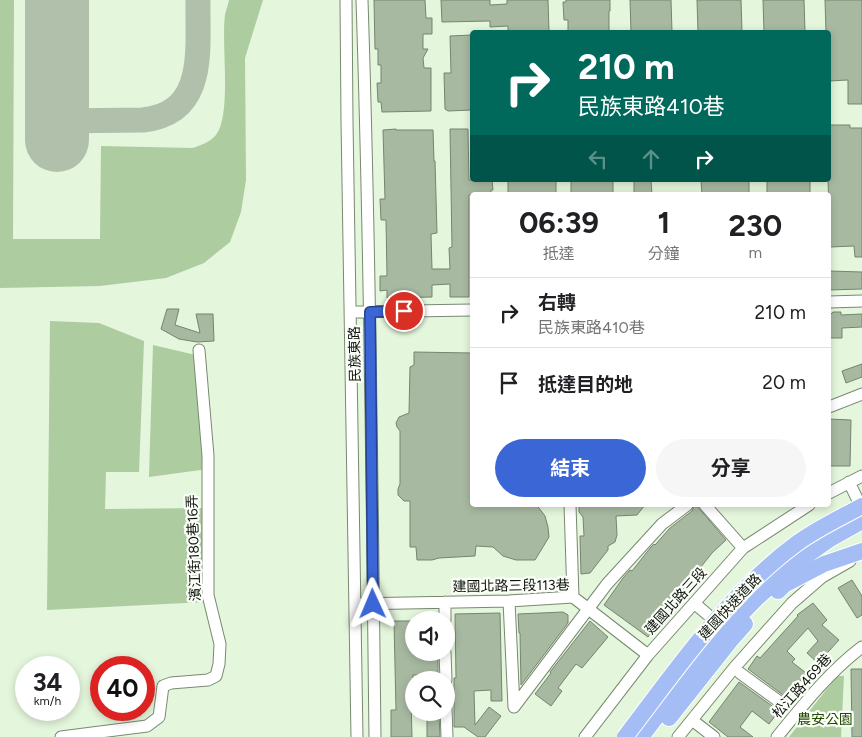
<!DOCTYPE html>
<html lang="zh-TW">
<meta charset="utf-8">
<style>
body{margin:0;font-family:Figtree,"Noto Sans TC",sans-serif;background:#f6f6f6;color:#202124;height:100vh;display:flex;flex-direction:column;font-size:19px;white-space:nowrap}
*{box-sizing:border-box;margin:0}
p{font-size:16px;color:#757577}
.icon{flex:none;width:28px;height:28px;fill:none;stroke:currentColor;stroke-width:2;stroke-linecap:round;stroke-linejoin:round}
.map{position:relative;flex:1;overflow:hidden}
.drawer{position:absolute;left:470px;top:192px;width:361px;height:315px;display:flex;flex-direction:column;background:#fff;border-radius:5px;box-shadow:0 2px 8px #0003}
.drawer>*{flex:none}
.guide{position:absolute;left:470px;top:30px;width:361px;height:152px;border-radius:5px;box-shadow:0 2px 8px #0003;background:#00695c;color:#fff;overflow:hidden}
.fabs{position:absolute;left:405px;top:611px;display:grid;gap:10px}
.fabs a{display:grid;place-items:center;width:50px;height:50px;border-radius:50%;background:#fff;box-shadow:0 2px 8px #0003;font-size:25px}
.speed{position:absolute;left:15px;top:656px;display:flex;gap:10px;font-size:25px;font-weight:700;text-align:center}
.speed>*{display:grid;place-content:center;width:65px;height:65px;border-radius:50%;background:#fff;box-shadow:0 2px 8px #0003;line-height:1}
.speed small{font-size:12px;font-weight:400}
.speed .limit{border:8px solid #d22;background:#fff;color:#111}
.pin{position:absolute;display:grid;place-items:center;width:42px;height:42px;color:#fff;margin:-21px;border:2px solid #fff;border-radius:50%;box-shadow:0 1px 5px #0007}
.me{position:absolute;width:55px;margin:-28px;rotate:359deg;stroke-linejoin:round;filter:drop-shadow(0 0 4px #0008)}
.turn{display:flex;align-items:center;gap:18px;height:105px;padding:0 25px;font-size:22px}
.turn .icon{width:65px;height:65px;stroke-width:2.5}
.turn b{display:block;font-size:35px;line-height:42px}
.lanes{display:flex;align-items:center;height:48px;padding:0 25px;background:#0003;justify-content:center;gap:25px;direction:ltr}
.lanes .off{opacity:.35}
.eta{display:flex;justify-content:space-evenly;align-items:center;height:85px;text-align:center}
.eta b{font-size:30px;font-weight:700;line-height:35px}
.action{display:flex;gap:10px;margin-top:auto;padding:10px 25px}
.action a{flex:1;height:58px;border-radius:30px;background:#3b66d6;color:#fff;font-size:20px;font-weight:700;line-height:58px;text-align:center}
.action a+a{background:#f6f6f6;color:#202124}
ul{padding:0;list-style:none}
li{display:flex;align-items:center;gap:15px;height:70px;padding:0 25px;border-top:1px solid #e0e0e0}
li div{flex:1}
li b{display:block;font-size:19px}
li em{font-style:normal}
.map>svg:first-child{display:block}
.green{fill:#adcc9f}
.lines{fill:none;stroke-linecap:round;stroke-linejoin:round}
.taxiway{stroke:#b1c0aa;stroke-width:25}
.runway{stroke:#b1c0aa;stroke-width:64}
.building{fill:#a8b9a1;stroke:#75856e}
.minor-casing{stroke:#798971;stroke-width:13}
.highway-casing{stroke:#fff;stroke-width:18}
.minor{stroke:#fff;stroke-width:11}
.highway{stroke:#a4bef5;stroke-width:16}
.highway-bridge-casing{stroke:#fff;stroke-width:18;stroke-linecap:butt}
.highway-bridge{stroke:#a4bef5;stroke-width:16}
.route-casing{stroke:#26428b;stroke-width:12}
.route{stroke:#3b66d6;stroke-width:9}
.labels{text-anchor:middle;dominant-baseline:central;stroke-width:4.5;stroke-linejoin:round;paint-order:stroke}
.street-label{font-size:14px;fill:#0f150c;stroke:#fbfef9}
.park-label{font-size:14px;fill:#224c01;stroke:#fbfef9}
</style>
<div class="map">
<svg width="862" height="737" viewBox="0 0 862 737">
<rect width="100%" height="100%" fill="#e4f6dc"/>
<path class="green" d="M0,0h14l-1,239h87l1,-93 91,2c8,-2 18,-6 24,-13 16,-21 5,-91 9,-120 1,-5 3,-10 4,-15h34l-18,58 1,122 -5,32 -11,30 -26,21 -38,15 -66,8 -100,2z
M50,321l49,2 45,18 -5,131h-33l-1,37 103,-1 -3,94 -158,8z
M153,345l47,11 8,113 -59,8z
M837,676h7l-3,61h-52z"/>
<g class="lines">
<path class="taxiway" d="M57,121l86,-1c65,-7 54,-72 55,-120"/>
<path class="runway" d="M57,140v-140"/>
</g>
<path class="building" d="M374,0h51l1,18h6v16h-9v15h5l-5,9 1,10h7v43l-49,1 -1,-10h-3l-1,-19h4v-18h-3v-16h-3z
M441,0h49v5l17,-1v-4h41l1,32h-41v-6l-18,1v-6l-48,1z
M566,0h44v11h-1v21h-41v-12h-4l-1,-18h3z
M630,0h41l1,32h-41z
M697,0h44l1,32h-44z
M763,0h41l1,32h-41z
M825,0h37v104h-14v-24l-19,1v-49h-3z
M472,35v75l-24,1 -3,-2 -1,-36h7l-1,-37z
M829,125h21v3h12v129h-7l-1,-11 -24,1 -2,-67h1z
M396,129v1h37l1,31h1l2,72 -6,1 1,35h18l-1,-21 3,-1 -2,-118h18l1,51h23l1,10h-2v5h-22v102h-19v-13l-18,1v12l-45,1v-8l-7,1v-15h7l-1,-56h-5l-1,-21h5l-2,-69z
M508,180h48v15h-48z
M571,180h15v1l27,-1v15h-42z
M634,180h17l1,15h-18z
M701,180h48v15h-47z
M767,180h43v15h-43z
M829,271l33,1v17l-33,1z
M167,309h12l-4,16 25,8 -4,-19h17l1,27 -17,1 -18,-3 -18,-10z
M833,312h8v3l21,-1v13l-20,1v10h-12l-1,-22z
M414,352l58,1v152h64l3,3 6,8 3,11 1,10 -14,23h-19l-13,-4 -10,-9 -17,-1 -1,10 -36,2 -7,2h-15l-1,-13h-6v-46h-6l-6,-6v-6l2,-5v-53l-3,-4 -1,-4 3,-6 10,-4 1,-46 4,-2z
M862,364v13l-16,6 -4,-12z
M829,419l22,1 -1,46h-21z
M579,505h66l-8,10 -21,1 1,19 -2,7 -7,4v4l-18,23 -9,1 -1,-38h4l-1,-19 -4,-5z
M694,506h3l29,34 -14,13 -50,63 -14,21 -44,-32 19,-27 7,-8 2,1 19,-24 3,-3 1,1 15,-17 22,-17z
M852,580l10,16v19l-5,3 -19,-30z
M813,603l14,17 -5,5 17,15 -21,23 -11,-10 11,-12 -10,-13 -21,23 8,8 -3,3 14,11 -19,25 -39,-29 9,-13 3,2 38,-42 -1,-1z
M563,612l5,3v8l-47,62 -1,-52h-1l-1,-19z
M500,613l2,88h-11v-11l-17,1 1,34 14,-18 12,9 -16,21h-7l-14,-10h-10v-49h2l-1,-64z
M394,621h19l1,31h24v23h-25v24h-2l1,38h-21v-27h5z
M590,621l18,16 -26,31 -6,-4 -18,24 4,3 -11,15 -16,-12 16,-21 -1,-1z
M851,669h11v68h-10z
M739,682l40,29 -10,13 -17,-13 -12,16 13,10h-25l-19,-15z
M427,715h12l1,22h-13z"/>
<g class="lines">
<defs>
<path id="minor" d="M346,0l1,121 10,616
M362,0c8,246 10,491 13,737
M829,302l33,-1
M350,312l122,-2
M829,407l33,-13
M849,482l13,27
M829,493l33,-17
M570,505l3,92
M705,505l38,43
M509,601l5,106
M445,602v18
M694,603l13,11
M355,604l154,-3 64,-4 75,58
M445,652l1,28
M740,673l44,32
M514,707l93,-123 55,-60 25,-19
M446,708l1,29
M692,720l22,17
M61,737l86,-11 12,-9 4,-31 8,-3 37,-3 8,-4 3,-12 1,-20 -12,-49v-139l-9,-106
M585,737l63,-82 95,-107 66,-43
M678,737l56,-69 58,-65 30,-26 28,-16
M777,737c26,-32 52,-65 85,-90"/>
<path id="highway" d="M778,591l6,-6 40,-21 38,-13
M669,718l61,-77 15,-17
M641,737l71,-93 46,-47 38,-34 34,-24 32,-18"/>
</defs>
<use href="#minor" class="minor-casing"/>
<use href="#highway" class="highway-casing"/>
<use href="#minor" class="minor"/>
<use href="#highway" class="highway"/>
<defs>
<path id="highway-bridge" d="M625,737c52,-68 102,-142 171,-193 20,-15 44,-26 66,-38"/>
</defs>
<use href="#highway-bridge" class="highway-bridge-casing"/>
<use href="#highway-bridge" class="highway-bridge"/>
</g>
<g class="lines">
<defs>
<path id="route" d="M373,604l-3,-292 34,-1"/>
</defs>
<use href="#route" class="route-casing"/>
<use href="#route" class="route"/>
</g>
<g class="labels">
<g class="street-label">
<text transform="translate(355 354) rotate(-91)">民族東路</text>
<text transform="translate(194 548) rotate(-92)">濱江街180巷16弄</text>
<text transform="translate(511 586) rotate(-1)">建國北路三段113巷</text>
<text transform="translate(676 601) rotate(-48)">建國北路三段</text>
<text transform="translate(730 607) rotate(-47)">建國快速道路</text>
<text transform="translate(802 686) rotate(-48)">松江路469巷</text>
</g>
<g class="park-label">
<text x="825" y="719">農安公園</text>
</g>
</g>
</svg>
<div class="fabs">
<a><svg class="icon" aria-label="sound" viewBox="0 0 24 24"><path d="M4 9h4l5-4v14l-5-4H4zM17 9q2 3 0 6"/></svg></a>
<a><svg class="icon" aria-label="search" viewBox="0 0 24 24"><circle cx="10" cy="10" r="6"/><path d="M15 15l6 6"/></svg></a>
</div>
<div class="speed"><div>34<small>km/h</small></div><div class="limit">40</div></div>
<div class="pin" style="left:404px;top:311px;background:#d93025"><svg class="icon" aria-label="arrive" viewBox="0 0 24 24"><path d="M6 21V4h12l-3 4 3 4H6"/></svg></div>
<svg class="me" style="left:373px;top:604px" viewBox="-20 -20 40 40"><path d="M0-17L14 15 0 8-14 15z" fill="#3b66d6" stroke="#fff" stroke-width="4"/></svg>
<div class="guide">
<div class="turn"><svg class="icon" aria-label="right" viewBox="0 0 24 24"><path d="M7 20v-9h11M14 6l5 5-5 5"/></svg><div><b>210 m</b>民族東路410巷</div></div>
<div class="lanes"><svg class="icon off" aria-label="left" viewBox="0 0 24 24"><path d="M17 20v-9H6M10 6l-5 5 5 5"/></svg><svg class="icon off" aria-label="ahead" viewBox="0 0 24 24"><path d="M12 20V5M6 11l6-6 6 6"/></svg><svg class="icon" aria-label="right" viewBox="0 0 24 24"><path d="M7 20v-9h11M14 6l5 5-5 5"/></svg></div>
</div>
<section class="drawer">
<div class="eta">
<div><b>06:39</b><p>抵達</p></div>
<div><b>1</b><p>分鐘</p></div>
<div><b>230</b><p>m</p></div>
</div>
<ul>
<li><svg class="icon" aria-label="right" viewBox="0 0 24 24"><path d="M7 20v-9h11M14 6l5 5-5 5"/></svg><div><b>右轉</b><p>民族東路410巷</p></div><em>210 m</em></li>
<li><svg class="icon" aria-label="arrive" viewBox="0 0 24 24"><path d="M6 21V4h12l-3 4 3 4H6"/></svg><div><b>抵達目的地</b></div><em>20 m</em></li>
</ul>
<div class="action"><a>結束</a><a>分享</a></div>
</section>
</div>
